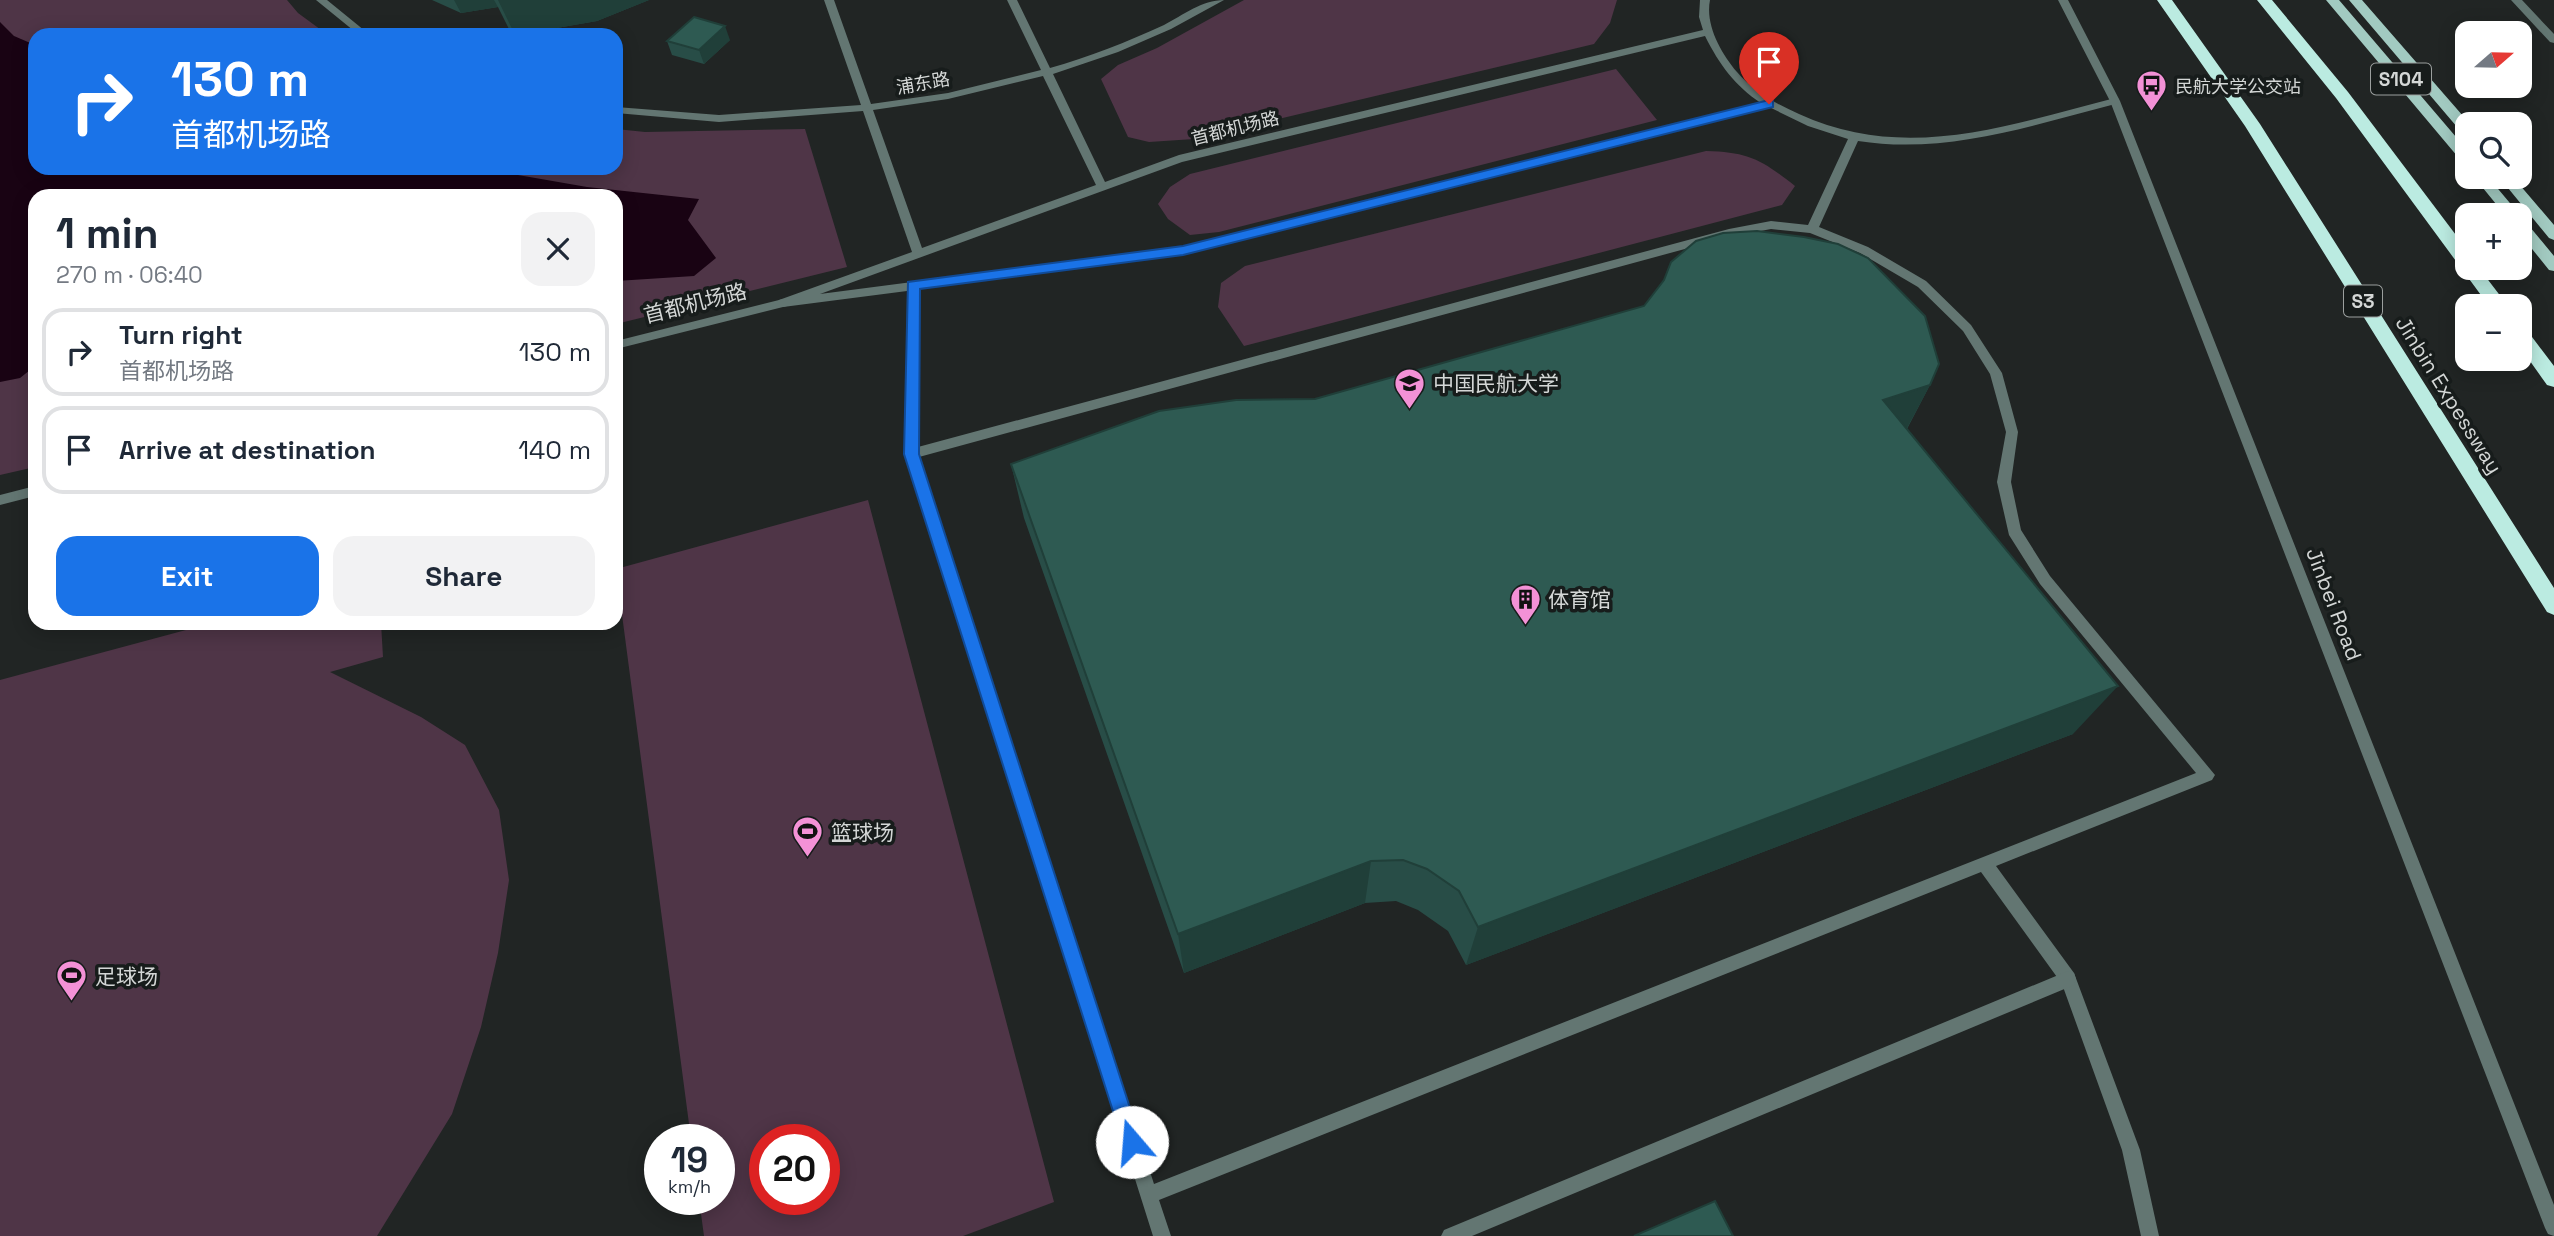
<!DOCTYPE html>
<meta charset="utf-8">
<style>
body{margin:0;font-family:"Space Grotesk","Noto Sans SC",sans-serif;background:#f2f2f3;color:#1f2937;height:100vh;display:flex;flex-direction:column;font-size:26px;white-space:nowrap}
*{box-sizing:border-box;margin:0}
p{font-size:23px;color:#747a83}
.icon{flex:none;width:38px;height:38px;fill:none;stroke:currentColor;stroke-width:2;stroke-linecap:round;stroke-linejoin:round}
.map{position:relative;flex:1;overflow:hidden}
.panel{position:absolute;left:28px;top:189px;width:595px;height:441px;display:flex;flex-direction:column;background:#fff;border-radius:21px;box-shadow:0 4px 18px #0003}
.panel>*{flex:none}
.top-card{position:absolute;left:28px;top:28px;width:595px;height:147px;border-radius:21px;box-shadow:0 4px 18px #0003;background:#1a73e8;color:#fff;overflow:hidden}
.needle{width:46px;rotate:70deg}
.tools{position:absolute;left:2455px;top:21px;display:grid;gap:14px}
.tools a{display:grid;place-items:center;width:77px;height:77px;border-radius:14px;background:#fff;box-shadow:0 4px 18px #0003;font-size:35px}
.speed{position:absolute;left:644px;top:1124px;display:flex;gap:14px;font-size:35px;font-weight:700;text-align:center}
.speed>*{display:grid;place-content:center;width:91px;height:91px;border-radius:50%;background:#fff;box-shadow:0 4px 18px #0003;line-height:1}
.speed small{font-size:18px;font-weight:400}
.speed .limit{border:10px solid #d22;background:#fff;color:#111}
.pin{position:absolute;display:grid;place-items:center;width:60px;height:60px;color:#fff;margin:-72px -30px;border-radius:50% 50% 50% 0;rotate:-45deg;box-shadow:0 0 7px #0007}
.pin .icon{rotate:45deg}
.me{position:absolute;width:77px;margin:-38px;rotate:342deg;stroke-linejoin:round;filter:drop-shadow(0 0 5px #0008)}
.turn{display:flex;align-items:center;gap:24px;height:147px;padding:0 28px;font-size:32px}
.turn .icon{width:91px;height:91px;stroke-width:2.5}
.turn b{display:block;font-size:49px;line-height:60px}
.round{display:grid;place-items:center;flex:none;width:74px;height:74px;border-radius:21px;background:#f2f2f3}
.overview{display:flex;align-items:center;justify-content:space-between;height:119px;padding:0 28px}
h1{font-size:42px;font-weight:700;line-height:52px}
.cta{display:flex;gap:14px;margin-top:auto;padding:14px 28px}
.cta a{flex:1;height:80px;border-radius:21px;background:#1a73e8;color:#fff;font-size:28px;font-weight:700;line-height:80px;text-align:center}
.cta a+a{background:#f2f2f3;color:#1f2937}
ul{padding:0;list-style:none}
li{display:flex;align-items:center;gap:21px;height:88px;margin:0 14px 10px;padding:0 14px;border:4px solid #e0e1e3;border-radius:21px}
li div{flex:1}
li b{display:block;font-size:26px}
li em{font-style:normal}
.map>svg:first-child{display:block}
.green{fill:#4f3547;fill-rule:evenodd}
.water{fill:#190313}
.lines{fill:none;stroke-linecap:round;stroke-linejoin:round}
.service{fill:#637672;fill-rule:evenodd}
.minor{fill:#637672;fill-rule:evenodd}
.tertiary{fill:#637672;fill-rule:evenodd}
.primary{fill:#a2cac1;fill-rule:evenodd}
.motorway{fill:#bbebe1;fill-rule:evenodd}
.wall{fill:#284d47}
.shaded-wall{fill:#203f39}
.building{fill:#2e5a52;stroke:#203f39;stroke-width:2}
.route{fill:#1a73e8;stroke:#114b97;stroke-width:2}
.labels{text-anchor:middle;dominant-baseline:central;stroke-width:7;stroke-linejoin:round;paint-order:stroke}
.far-street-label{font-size:18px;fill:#d4d7d6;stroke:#171c1b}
.far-poi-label{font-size:18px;fill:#d4d7d6;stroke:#171c1b;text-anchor:start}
.shield{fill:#171c1b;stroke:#9b9f9e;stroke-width:2}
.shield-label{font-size:19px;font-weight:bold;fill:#d4d7d6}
.street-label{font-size:21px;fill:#d4d7d6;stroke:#171c1b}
.poi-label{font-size:21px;fill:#d4d7d6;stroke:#171c1b;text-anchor:start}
</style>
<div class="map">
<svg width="2554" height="1236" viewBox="0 0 2554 1236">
<rect width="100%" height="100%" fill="#212524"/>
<path class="green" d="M0,0h287l11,13 30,22h-293v133h581v-39l29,3 160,-3 42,138 -231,57v-128h-581v271l-35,8z
M1244,0h373l-7,23 -16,21 -400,95 -45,3 -21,-5 -27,-58 17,-14 39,-17z
M1616,69l41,51 -438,112 -29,3 -22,-16 -10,-15 12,-17 20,-13z
M1706,151c43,1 56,9 89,35l-13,19 -538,141 -26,-39 3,-24 24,-17z
M868,500l186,702 -91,34h-259l-5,-37h20v-60h-28l-75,-570zM765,1139h59v60h-59z
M212,623h169l2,34 -53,15 91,45 44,28 34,65 10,70 -11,73 -17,74 -29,87 -75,122h-377v-556z"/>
<path class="water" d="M0,22l14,14 21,9v123h443l109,19 112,12 -11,21 28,38 -22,18 -78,5v-85h-581v170l-15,12 -20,4z"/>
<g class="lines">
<path class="service" d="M316,0h11l43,35h-11z
M824,0h10l37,104 77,-11 93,-23 -34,-70h10l33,68c39,-11 77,-26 114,-43 19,-10 38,-25 60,-25l-53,29 -53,23 -65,22 52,108 74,-27 524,-125 -4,-13 1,-17h10c-5,25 11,53 27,72 16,19 39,32 62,42 107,49 209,11 316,-16l4,1v4c-86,22 -172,52 -261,38l-39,86 49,20 58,34 45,44 31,48 16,59 -7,50 10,48 29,46 165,199 -3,5 -216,86 78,107 66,177 19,86h-18l-19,-86 -60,-166 -81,-112 -822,328 12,36h-18l-247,-782 1,-163 -124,16 -6,-4 2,-3 133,-48 -49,-141 -144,11 -103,-9v-6l103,8 142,-10zM1705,36c14,28 30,50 56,67l-578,144 -363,47 362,-132zM1043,76l53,109 -174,63 -49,-138 75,-11zM1769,107l39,19 40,13 -40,86 -37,-4 -42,8 -811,218 1,-158 264,-34zM1771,229l39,4 50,20 58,34 45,44 27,43 16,58 -9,50 12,53 31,49 156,189 -1042,411 -235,-727 810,-220z
M2511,0h11l32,34v9l-4,-1z"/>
<path class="minor" d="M783,299l4,1v6l-171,43v-8z
M35,486v10l-35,9v-10z
M2068,971l6,2 2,6 -2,6 -602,251h-31l3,-6z"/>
<path class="tertiary" d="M2058,0h10l52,101 434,1104v31l-6,-2 -3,-6 -435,-1127z"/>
<path class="primary" d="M2326,0h13l129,151v13l-5,-1z
M2349,0h13l108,124 -2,11 -5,-1z
M2474,177h14l32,38h-15z
M2499,177h14l41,48v15l-5,-2z
M2520,219l5,2 29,35v15l-5,-1 -29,-36z"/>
<path class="motorway" d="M2157,0h15l88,124 294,464v27l-7,-3 -302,-486z
M2257,0h15l76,92 120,159v17h11l29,38h-19l-153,-208z
M2520,327l6,2 28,37v21l-7,-2 -27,-38z"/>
</g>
<path class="wall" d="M432,0h217l-52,21 -46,8 -3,6h-36l-14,-28 -37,6z
M730,40l-26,24 -32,-9 -5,-14z
M1930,385l-23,44 166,305 -607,231 -18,-34 -30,-21 -22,-9 -31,2 -181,70 -160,-455 -13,-54 304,-65z"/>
<path class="shaded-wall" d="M454,0h40l4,7 -37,6z
M498,0h151l-52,21 -46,8 -3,6h-33z
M725,26l5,14 -26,24 -5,-14z
M1930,385l-30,56 -17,-41z
M2118,686l-45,48 -607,231 12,-38z
M1371,861l-6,42 -181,70 -6,-39z"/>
<path class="building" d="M694,17l31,9 -26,24 -32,-9z
M1757,231l47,6 34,7 30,14 57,58 14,48 -9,21 -47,15 235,286 -640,241 -19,-36 -32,-22 -24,-9 -32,1 -193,73 -167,-470 148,-53 77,-11 79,-1 329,-93 20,-26 7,-18 25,-21 27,-8z
M1715,1201l18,35h-99z"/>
<path class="route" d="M1769,100l4,1v6l-590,148 -263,34 -1,165 222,688 -2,7 -7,3 -7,-3 -221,-695 4,-172 275,-36z"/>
<defs>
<symbol id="bus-pin" viewBox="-11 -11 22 30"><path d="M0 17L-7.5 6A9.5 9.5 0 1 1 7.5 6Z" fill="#f391d6" stroke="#171c1b"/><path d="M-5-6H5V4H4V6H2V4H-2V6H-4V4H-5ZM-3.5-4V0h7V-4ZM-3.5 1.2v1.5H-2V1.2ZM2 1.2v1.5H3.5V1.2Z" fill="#111"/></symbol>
<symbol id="university-pin" viewBox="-11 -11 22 30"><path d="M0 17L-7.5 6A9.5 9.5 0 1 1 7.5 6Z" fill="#f391d6" stroke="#171c1b"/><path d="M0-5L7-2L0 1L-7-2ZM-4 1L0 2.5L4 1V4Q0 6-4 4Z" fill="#111"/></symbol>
<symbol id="building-pin" viewBox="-11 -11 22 30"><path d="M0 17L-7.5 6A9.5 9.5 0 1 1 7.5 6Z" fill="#f391d6" stroke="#171c1b"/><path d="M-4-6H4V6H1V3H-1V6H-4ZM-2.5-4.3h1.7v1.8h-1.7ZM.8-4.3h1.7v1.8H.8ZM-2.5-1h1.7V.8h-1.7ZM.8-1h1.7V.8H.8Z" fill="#111"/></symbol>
<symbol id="stadium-pin" viewBox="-11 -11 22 30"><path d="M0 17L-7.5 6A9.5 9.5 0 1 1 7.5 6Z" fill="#f391d6" stroke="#171c1b"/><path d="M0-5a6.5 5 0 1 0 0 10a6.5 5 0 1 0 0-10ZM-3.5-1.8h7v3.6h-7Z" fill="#111"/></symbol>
</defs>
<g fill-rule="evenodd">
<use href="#bus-pin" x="2134" y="68" width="35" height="47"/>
<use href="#university-pin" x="1392" y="366" width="35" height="47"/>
<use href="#building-pin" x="1508" y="582" width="35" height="47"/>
<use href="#stadium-pin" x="790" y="814" width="35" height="47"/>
<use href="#stadium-pin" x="54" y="958" width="35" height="47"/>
</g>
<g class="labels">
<g class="far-street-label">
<text transform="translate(923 83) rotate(-10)">浦东路</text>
<text transform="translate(1235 128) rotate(-14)">首都机场路</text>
</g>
<g class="far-poi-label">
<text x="2175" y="86">民航大学公交站</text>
</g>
<g class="shield">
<rect x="2371" y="63.5" width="60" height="31" rx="5"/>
<rect x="2344" y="285.5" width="38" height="31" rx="5"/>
</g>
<g class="shield-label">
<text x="2401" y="79">S104</text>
<text x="2363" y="301">S3</text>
</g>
<g class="street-label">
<text transform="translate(695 303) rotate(-14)">首都机场路</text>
<text transform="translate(2449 395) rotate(58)">Jinbin Expessway</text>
<text transform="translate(2334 604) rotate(69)">Jinbei Road</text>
</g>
<g class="poi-label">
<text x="1433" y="383">中国民航大学</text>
<text x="1548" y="599">体育馆</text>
<text x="831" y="832">篮球场</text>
<text x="95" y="976">足球场</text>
</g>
</g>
</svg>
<div class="tools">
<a><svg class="needle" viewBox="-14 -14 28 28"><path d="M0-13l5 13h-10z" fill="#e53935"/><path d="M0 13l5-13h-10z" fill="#747a83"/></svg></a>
<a><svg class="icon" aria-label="search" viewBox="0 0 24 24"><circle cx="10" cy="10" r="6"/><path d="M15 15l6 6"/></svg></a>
<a>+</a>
<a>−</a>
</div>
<div class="speed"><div>19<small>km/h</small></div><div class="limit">20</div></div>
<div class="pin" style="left:1769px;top:104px;background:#d93025"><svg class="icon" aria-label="arrive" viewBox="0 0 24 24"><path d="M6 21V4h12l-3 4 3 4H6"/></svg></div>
<svg class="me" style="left:1132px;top:1142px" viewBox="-20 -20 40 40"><circle r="19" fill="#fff"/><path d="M0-13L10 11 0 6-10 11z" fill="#1a73e8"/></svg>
<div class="top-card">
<div class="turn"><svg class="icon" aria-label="right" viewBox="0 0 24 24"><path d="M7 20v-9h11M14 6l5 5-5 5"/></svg><div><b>130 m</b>首都机场路</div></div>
</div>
<section class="panel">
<div class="overview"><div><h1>1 min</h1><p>270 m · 06:40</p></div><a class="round"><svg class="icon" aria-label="close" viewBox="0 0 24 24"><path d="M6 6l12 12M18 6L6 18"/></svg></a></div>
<ul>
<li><svg class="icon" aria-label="right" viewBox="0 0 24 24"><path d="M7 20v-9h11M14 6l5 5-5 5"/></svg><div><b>Turn right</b><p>首都机场路</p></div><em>130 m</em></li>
<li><svg class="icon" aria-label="arrive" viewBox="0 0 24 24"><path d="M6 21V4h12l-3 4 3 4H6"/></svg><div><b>Arrive at destination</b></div><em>140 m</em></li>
</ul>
<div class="cta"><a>Exit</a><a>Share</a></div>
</section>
</div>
